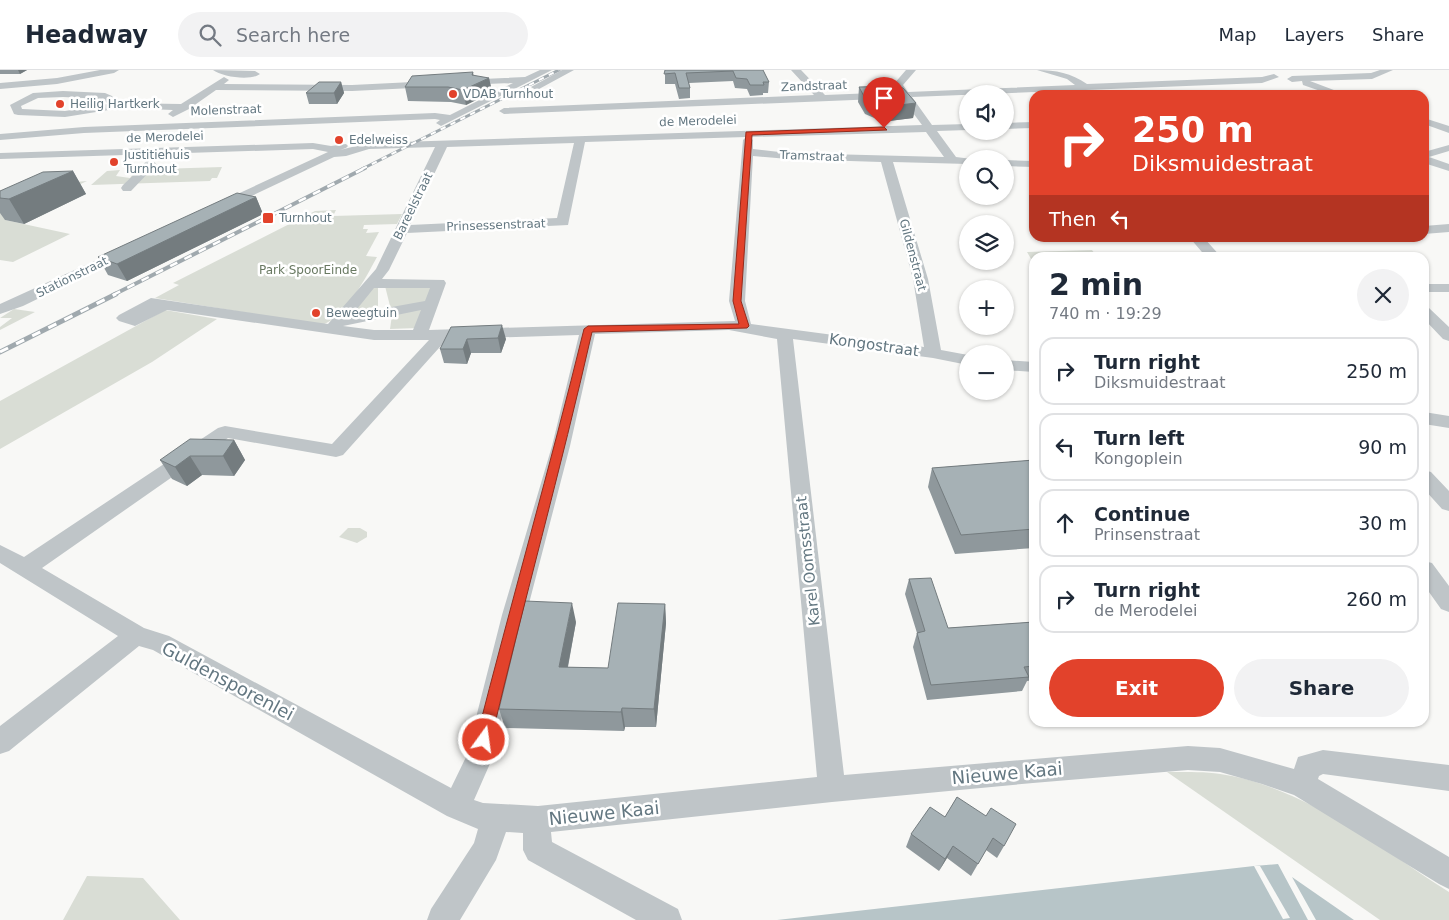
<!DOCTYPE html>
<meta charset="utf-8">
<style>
body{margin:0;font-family:"DejaVu Sans",sans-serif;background:#f2f2f3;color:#1f2937;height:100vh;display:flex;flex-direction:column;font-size:19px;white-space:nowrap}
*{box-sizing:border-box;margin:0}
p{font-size:16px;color:#747a83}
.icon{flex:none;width:28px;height:28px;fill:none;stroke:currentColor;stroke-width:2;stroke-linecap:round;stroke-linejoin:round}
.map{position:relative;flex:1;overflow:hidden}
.details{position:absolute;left:1029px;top:182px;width:400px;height:475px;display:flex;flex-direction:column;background:#fff;border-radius:15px;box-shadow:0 1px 4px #0004}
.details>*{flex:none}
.guide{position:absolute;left:1029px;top:20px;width:400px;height:152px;border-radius:15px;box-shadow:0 1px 4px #0004;background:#e2422b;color:#fff;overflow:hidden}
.controls{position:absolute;left:959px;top:15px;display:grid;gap:10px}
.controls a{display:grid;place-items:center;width:55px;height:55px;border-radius:50%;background:#fff;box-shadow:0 1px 4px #0004;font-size:25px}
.pin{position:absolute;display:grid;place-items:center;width:42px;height:42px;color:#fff;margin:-51px -21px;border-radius:50% 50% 50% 0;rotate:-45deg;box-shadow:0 0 5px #0007}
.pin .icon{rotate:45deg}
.me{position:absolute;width:55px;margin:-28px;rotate:14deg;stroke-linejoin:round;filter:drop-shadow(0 0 4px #0008)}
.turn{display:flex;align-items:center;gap:18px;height:105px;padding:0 20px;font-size:22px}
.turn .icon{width:65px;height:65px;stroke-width:2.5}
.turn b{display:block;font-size:35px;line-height:42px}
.then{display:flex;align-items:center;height:48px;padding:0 20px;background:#0003;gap:10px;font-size:19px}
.round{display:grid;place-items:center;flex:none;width:52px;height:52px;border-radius:26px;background:#f2f2f3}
.summary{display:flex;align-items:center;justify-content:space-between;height:85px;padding:0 20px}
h1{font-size:30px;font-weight:700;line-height:38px}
.action{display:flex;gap:10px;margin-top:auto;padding:10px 20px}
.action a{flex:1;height:58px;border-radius:30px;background:#e2422b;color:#fff;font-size:20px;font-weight:700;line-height:58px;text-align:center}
.action a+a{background:#f2f2f3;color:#1f2937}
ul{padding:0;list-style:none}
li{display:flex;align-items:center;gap:15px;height:68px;margin:0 10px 8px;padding:0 10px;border:2px solid #e0e1e3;border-radius:15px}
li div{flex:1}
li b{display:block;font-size:19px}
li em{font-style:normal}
header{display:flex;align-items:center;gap:30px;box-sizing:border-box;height:70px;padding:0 25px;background:#fff;border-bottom:1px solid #e0e1e3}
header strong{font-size:24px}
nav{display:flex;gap:28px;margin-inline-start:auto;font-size:18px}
.search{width:350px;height:45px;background:#f2f2f3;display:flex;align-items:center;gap:12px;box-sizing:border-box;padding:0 18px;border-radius:28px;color:#747a83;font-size:19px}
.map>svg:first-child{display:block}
.green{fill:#d9ddd5}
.water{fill:#b7c5c8}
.pier{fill:#f8f8f6}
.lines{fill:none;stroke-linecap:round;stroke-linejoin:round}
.minor-tunnel{stroke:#d3d8d9;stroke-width:11;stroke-dasharray:11 5;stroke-linecap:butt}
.minor{fill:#bfc5c8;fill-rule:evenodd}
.rail-far2-casing{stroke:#a0a9ae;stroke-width:3}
.rail-far1-casing{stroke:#a0a9ae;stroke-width:4}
.rail-casing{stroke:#a0a9ae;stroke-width:5}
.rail-far2{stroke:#fff;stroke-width:2;stroke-dasharray:5.5;stroke-linecap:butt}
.rail-far1{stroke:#fff;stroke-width:2.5;stroke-dasharray:8;stroke-linecap:butt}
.rail{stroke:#fff;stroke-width:3;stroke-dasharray:9;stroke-linecap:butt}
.wall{fill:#8f989c}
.shaded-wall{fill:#747c7f}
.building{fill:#a6b1b5;stroke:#747c7f}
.route{fill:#e2422b;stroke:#932b1c}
.poi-dot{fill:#e2422b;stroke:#fff;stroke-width:2}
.labels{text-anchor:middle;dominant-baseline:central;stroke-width:5;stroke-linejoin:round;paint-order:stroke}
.far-street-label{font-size:12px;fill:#637781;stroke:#fff}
.far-poi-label{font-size:12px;fill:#637781;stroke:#fff;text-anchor:start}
.far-park-label{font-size:12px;fill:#697962;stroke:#fff}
.street-label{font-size:15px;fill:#637781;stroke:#fff}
.near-street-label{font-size:18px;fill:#637781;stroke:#fff}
</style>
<header>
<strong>Headway</strong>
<div class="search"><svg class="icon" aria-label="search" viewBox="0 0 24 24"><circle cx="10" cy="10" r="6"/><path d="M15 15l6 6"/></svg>Search here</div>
<nav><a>Map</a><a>Layers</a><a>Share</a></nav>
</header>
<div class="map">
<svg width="1449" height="850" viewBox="0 0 1449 850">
<rect width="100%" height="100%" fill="#f8f8f6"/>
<path class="green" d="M222,97l-5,11h-5l-2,3 -119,4 16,-14 13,-1 -4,6 14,2 3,-4h-8l3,-4z
M87,111l-82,39 65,14 -57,28 -13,-2v-62l61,-15z
M336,140l-3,6 69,-2 -5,10 -33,1 -1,4h5l-2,4 13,-1 -13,24 11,1c-12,22 -31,59 -55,68l-167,-27 24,-13 -6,-2 142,-72z
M1092,180l5,7 -63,1v6l-7,-12z
M434,215l-8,19 -35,6 -6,-24z
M372,216h6v25l-31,7z
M425,237l-8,21 -27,1 2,-14z
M14,239l21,3 -35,18v-3l12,-9h-12z
M165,240l52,9 -65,43 -152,87v-48z
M348,458h12l7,4v5l-10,6 -18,-6z
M1167,702c22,0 43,-1 65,4 81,17 148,72 217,116v28h-69z
M87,806l56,2 37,42h-117z"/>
<path class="water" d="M1278,794l30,56h-531l477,-54z
M1292,807l62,43h-38z"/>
<path class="pier" d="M1254,796h6l30,52 -7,1z"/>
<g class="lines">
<path class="minor-tunnel" d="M146,99l11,-10"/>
<path class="minor" d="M100,0h19l-5,3 -57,11 -57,5v-6l57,-5z
M213,0l42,1 5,3c-9,7 -38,3 -47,-4z
M540,0h12l-111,56 -5,-3 4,-3 -5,-1 -351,14 -84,7v-6l84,-7 351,-14 15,2 63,-32 -49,2 -3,-1v-4l64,-3z
M562,0h12l-35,19 -3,1 -5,-3z
M791,0h10l24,25 73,-3 -5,-7 13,-15h10l-13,15 5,7 167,-7 -8,-6 -30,-9c19,0 34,3 50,14l175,-7 12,-3 5,3 -17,6 -350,14 20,28 36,-1v6l-31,1 19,26 16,2h-4v5l-75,-2 35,117 13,71 27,5v10l-35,-7 -140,-19 51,436 344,-29 32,2 74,21 4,-12 25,-7 126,15v26l-126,-17 -4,2 -1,3 131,78v32l-10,-5 -145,-89 -32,-11 -42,-12 -32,-2 -155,13 -201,19 -281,30 1,10 126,67 4,11h-46l-108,-60 -5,-10v-17l-17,-1 -10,28 -36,60h-33l4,-11 43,-66 4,-14 -31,-13 -294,-166 -14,-4 -130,105 -9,3v-28l118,-90 -118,-73v-18l24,12 194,-129 7,-2 107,18 97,-104h-55l-207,-30 -32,16 -16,-5 -3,-3 3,-3 32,-17 177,26 48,-55 59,-122 -66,2 -23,7 -12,1 -112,53 -4,-1 -2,-3 2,-3 110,-51 -15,-3 -313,10v-6l313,-10 18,3 15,-2 2,2 -2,2 -6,2 28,-7 554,-18 -20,-27 -398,16 -5,-3 5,-3 310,-13zM926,62l18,25 -156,-4 -35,-4v-9l-3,-3zM746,67l-3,3 -14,161 6,20 -306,9 17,-47 -2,-3 -62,-1 7,-9 18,-37 161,-8 17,-83zM574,73l-17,75 -147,7 37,-78zM753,86l35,3 93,3 32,117 11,68 -173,-23 -6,-23zM374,218h56l-5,13 -72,13zM421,240l-8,20h-39l-31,-4zM729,260l48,9 40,438 -279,29 -55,-3 -9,-3 18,-41 34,-144 44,-169 25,-112zM579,265l-27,111 -50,169 -36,142 -15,31 -282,-152 -25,-8 -102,-60 186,-130 108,19 7,-2 104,-116z
M1380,0h13l-21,9 -62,2 37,14h-15l-29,-10 -1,-4 -10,1 -5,-3 5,-3 79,-3z
M224,7l5,3 -5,4 128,1 81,-4 5,3 -5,3 -81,4 -136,-1 -27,19 -16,8 -5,-3 5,-4 -52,-2 -56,9 -47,-2 -4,-1 -4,-9 23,-12 30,-2 42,2 7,3 5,7 64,1zM63,27l40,2 5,5 -43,7 -43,-2 -1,-3 17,-8z
M1424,48l25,8v7l-25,-9z
M1034,52v6l-29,1v-6z
M1449,75v6l-20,6 20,7v7l-25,-8v-11z
M1005,90l29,1v6l-29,-1z
M146,95l6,4 -2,2 -19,20h-8l-2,-3 2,-3 19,-18z
M1449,154v8l-25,2v-8z
M1190,168h14l18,20h-15z
M125,177l7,4 -2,3 -107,52 -23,8v-10z
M1424,214h25v8h-25z
M1424,236l5,2 20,19v14l-6,-2 -19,-20z
M1005,290l29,2v10l-29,-2z
M1424,342l25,4v12l-25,-4z
M1424,400l7,2 18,19v20l-7,-2 -18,-20z
M1424,491l8,2 17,23v26l-8,-3 -17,-24z"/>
<defs>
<path id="rail-far2" d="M362,99l197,-99"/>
<path id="rail-far1" d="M113,225l252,-127"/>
<path id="rail" d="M0,282l116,-58"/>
</defs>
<use href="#rail-far2" class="rail-far2-casing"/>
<use href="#rail-far1" class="rail-far1-casing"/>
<use href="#rail" class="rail-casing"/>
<use href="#rail-far2" class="rail-far2"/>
<use href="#rail-far1" class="rail-far1"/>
<use href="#rail" class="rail"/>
</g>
<path class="wall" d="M0,0h27l-7,4h-20z
M665,0h98l6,12 -1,11h-5v2l-13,1 -3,-7 -12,-1 -2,-7 -44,2 1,5v10l-11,1 -4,-15h-10z
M474,6l15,2 3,14 -26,13 -15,-3 -43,-1 -3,-14z
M341,12l3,11 -7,11h-28l-3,-11z
M859,17l57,16 -3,15 -24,3 -10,-1 -14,-6 -7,-12z
M73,101l13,23 -62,30 -19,-4 -5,-7v-22z
M256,127l7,17 -136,67 -19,-6 -10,-18z
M451,257l55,12 -5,14h-30l-4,11 -23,-1 -4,-14z
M234,370l11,20 -11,16 -32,-1 -15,11 -15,-7 -12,-19z
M1034,390v88l-79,6 -27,-67 4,-19z
M909,509l39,49 86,-6v58l-7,1 -5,10 -95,9 -14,-53 4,-14 -12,-39z
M665,534l1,19 -10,104h-31l-1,4 -119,-3 -6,-19 77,-87 -8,45 40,1z
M957,727l47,49 -7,12 -11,-8 -15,26 -24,-18 -8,13 -33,-24 5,-13 34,-17z"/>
<path class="shaded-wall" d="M18,0h9l-7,4z
M473,2l2,13 14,-7 3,14 -26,13 -3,-15z
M341,12l3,11 -7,11 -3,-11z
M916,33l-3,15 -24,3 2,-15z
M73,101l13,23 -62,30 -15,-25z
M256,127l7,17 -136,67 -10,-17z
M502,255l4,14 -5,14 -3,-15z
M467,269l4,14 -4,11 -4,-15z
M234,370l11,20 -11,16 -11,-20z
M190,386l12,19 -15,11 -12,-19z
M572,533l4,19 -12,64 -5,-19z
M665,534l1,19 -10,104 -2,-18z
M622,638l3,19 -1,4 -3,-19z
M953,776l-6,12 -8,13 6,-12z"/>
<path class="building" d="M665,0h98l6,12h-6l1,3h-14l-3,-6 -11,-1 -3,-7 -47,2 4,15h-11l-4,-15 -11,1z
M473,2l-1,3 17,3 -26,12 -15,-3h-43l7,-11z
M319,12h22l-7,11h-28z
M895,16l8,2 13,15 -25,3 -10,-1 -15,-5 -7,-13z
M73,101l-64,28 -9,-1v-7l43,-19z
M237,123l19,4 -139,67 -19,-7z
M502,255l-4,13 -31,1 -4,10h-23l11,-22z
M190,369l44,1 -11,16h-33l-15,11 -15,-7z
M1034,390v69l-73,6 -29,-67z
M931,508l17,50 86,-6v44l-10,1 5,10 -98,8 -14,-52 8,-2 -16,-52z
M525,531l47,2 -13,64 49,1 10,-65 47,1 -11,105 -32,-1 -1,4 -122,-3z
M957,727l29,19 5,-8 25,16 -12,22 -11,-8 -15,26 -25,-18 -8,13 -34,-25 19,-27 15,10z"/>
<path class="route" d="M884,57l3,3 -135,5 -11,166 8,25 -2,2 -155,4c-31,137 -69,272 -101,408l-2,5 -5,2 -6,-2 -2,-5c35,-137 74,-273 108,-411l4,-3 151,-2 -6,-23 13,-169z"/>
<g class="poi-dot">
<circle cx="453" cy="24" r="5"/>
<circle cx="60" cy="34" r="5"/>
<circle cx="339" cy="70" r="5"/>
<circle cx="114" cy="92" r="5"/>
<rect x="262" y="142" width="12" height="12" rx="2.5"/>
<circle cx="316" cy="243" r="5"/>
</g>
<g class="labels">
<g class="far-street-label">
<text transform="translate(814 16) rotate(-2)">Zandstraat</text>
<text transform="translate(226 40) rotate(-2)">Molenstraat</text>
<text transform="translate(698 51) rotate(-2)">de Merodelei</text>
<text transform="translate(165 67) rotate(-2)">de Merodelei</text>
<text transform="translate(812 86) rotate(2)">Tramstraat</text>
<text transform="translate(413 136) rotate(-64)">Bareelstraat</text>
<text transform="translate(496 155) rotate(-2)">Prinsessenstraat</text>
<text transform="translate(913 185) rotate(75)">Gildenstraat</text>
<text transform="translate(72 207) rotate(-26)">Stationstraat</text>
</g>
<g class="far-poi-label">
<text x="463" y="24">VDAB Turnhout</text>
<text x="70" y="34">Heilig Hartkerk</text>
<text x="349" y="70">Edelweiss</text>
<text x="124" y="85">Justitiehuis<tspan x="124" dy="14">Turnhout</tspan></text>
<text x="279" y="148">Turnhout</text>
<text x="326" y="243">Beweegtuin</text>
</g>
<g class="far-park-label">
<text x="308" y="200">Park SpoorEinde</text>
</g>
<g class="street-label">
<text transform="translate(874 275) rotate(8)">Kongostraat</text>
<text transform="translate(808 491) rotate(-96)">Karel Oomsstraat</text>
</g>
<g class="near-street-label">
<text transform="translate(228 611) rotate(28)">Guldensporenlei</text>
<text transform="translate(1007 703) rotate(-5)">Nieuwe Kaai</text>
<text transform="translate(604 743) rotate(-6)">Nieuwe Kaai</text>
</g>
</g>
</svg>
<div class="controls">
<a><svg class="icon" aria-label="sound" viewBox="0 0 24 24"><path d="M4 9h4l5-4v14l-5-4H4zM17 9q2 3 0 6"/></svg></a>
<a><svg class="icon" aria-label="search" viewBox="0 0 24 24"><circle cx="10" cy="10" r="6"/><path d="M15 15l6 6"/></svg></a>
<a><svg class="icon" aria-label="layers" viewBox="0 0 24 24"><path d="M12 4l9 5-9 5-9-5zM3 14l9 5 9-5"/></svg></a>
<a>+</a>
<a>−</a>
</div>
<div class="pin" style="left:884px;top:58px;background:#d93025"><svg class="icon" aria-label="arrive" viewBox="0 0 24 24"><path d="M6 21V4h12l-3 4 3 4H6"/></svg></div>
<svg class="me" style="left:484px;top:670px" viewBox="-20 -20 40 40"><circle r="17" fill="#e2422b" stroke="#fff" stroke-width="3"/><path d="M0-11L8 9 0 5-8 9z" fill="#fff"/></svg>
<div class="guide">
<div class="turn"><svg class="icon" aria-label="right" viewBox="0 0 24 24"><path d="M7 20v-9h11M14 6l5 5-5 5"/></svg><div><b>250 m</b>Diksmuidestraat</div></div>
<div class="then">Then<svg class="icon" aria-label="left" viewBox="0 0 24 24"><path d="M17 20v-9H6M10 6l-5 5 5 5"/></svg></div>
</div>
<section class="details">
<div class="summary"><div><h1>2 min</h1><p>740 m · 19:29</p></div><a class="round"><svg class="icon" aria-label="close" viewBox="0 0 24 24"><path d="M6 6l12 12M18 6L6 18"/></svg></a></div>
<ul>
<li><svg class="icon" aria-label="right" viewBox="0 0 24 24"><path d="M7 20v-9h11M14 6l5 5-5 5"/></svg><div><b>Turn right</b><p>Diksmuidestraat</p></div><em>250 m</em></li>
<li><svg class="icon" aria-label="left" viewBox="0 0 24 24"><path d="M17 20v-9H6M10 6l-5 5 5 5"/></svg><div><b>Turn left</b><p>Kongoplein</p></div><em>90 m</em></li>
<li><svg class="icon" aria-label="ahead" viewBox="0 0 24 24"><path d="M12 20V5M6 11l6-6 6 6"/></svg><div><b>Continue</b><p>Prinsenstraat</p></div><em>30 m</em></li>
<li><svg class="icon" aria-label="right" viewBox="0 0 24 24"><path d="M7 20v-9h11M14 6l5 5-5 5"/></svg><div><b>Turn right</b><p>de Merodelei</p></div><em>260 m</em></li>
</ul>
<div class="action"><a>Exit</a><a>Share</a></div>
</section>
</div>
